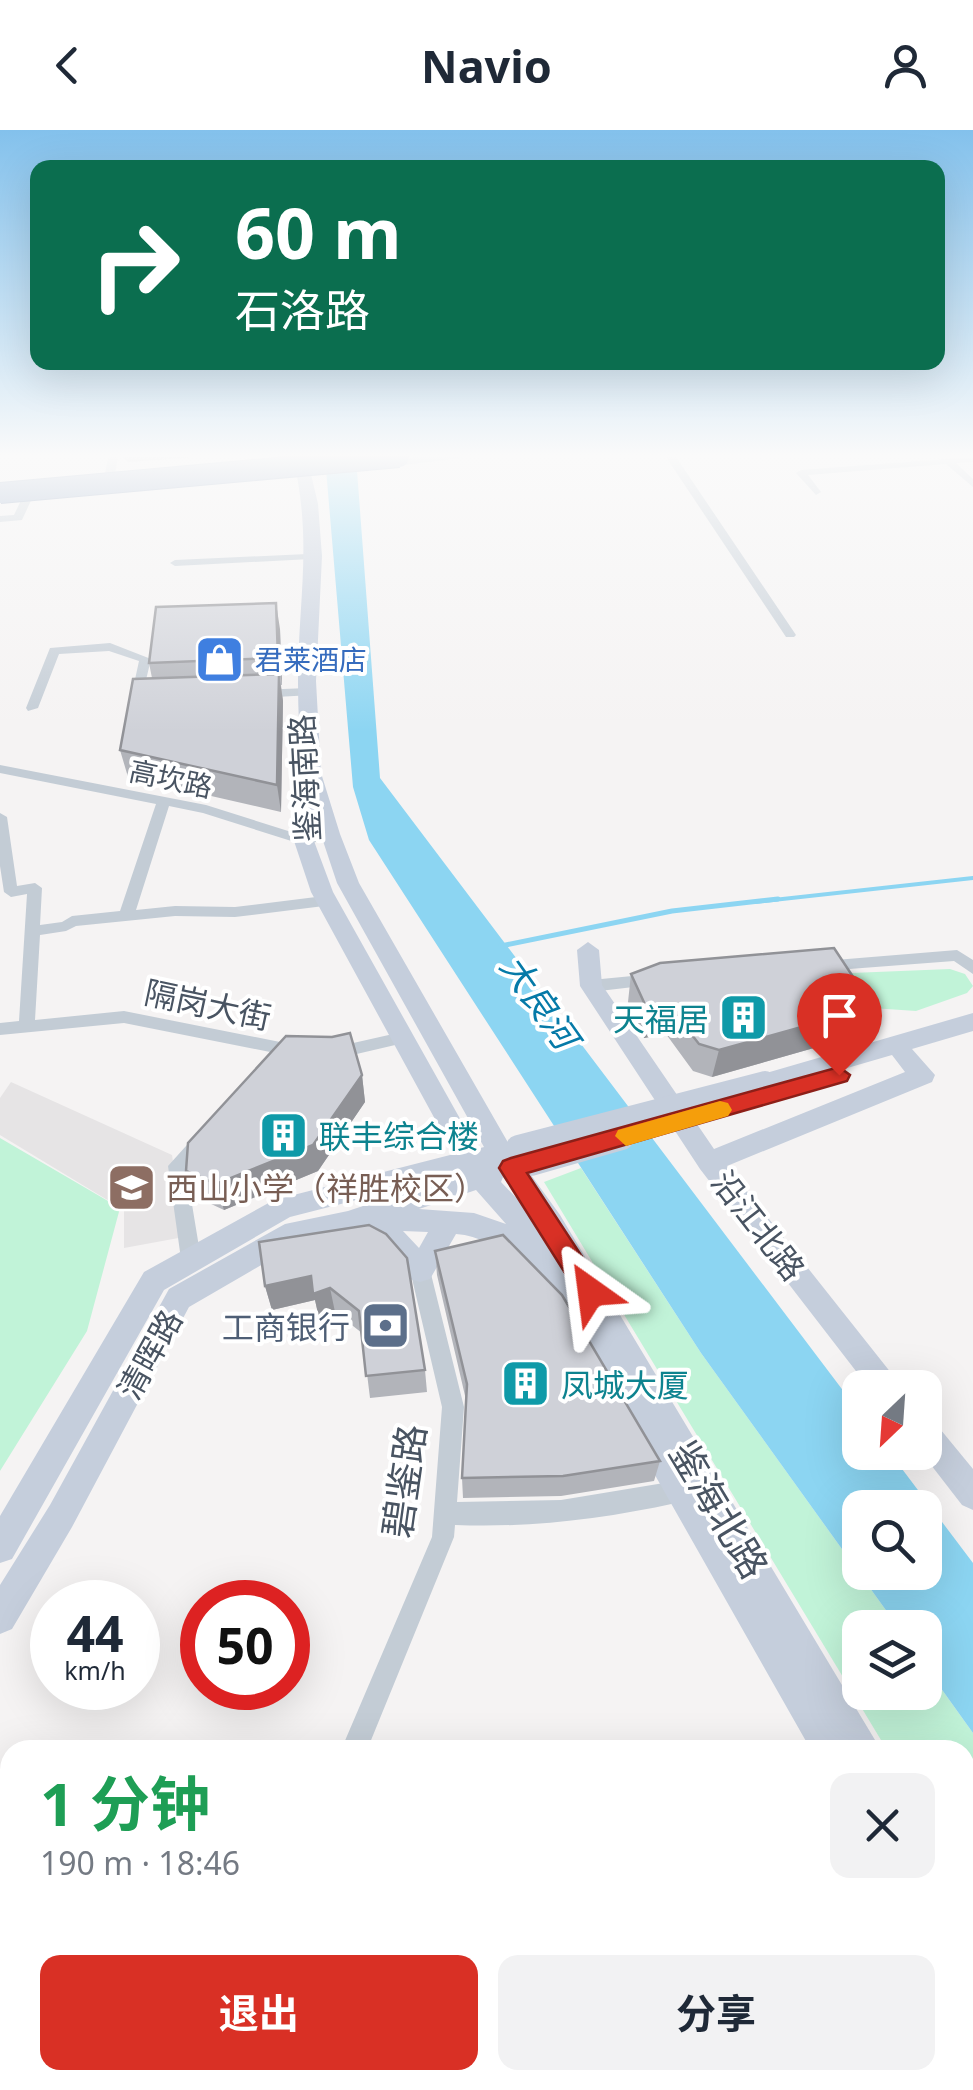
<!DOCTYPE html>
<html lang="zh">
<meta charset="utf-8">
<style>
body{margin:0;font-family:"Noto Sans","Noto Sans SC",sans-serif;background:#f2f2f3;color:#1f2937;height:100vh;display:flex;flex-direction:column;font-size:38px;white-space:nowrap}
*{box-sizing:border-box;margin:0}
p{font-size:32px;color:#747a83}
.icon{flex:none;width:55px;height:55px;fill:none;stroke:currentColor;stroke-width:2;stroke-linecap:round;stroke-linejoin:round}
.map{position:relative;flex:1;overflow:hidden}
.panel{position:absolute;left:0px;top:1610px;width:975px;height:350px;display:flex;flex-direction:column;background:#fff;border-radius:30px 30px 0 0;box-shadow:0 10px 40px #0002}
.panel>*{flex:none}
.top-card{position:absolute;left:30px;top:30px;width:915px;height:210px;border-radius:20px;box-shadow:0 10px 40px #0002;background:#0b6e4f;color:#fff;overflow:hidden}
.needle{width:65px;rotate:205deg}
.controls{position:absolute;left:842px;top:1240px;display:grid;gap:20px}
.controls a{display:grid;place-items:center;width:100px;height:100px;border-radius:20px;background:#fff;box-shadow:0 10px 40px #0002;font-size:50px}
.speed{position:absolute;left:30px;top:1450px;display:flex;gap:20px;font-size:50px;font-weight:700;text-align:center}
.speed>*{display:grid;place-content:center;width:130px;height:130px;border-radius:50%;background:#fff;box-shadow:0 10px 40px #0002;line-height:1}
.speed small{font-size:25px;font-weight:400}
.speed .limit{border:15px solid #d22;background:#fff;color:#111}
.pin{position:absolute;display:grid;place-items:center;width:85px;height:85px;color:#fff;margin:-102px -42px;border-radius:50% 50% 50% 0;rotate:-45deg;box-shadow:0 0 10px #0007}
.pin .icon{rotate:45deg}
.me{position:absolute;width:110px;margin:-55px;rotate:329deg;stroke-linejoin:round;filter:drop-shadow(0 0 8px #0008)}
.turn{display:flex;align-items:center;gap:35px;height:210px;padding:0 40px;font-size:45px}
.turn .icon{width:130px;height:130px;stroke-width:2.5}
.turn b{display:block;font-size:70px;line-height:85px}
.round{display:grid;place-items:center;flex:none;width:105px;height:105px;border-radius:20px;background:#f2f2f3}
.summary{display:flex;align-items:center;justify-content:space-between;height:170px;padding:0 40px}
h1{font-size:60px;font-weight:700;line-height:75px;color:#1e9e55}
.button{display:flex;gap:20px;margin-top:auto;padding:20px 40px}
.button a{flex:1;height:115px;border-radius:20px;background:#d93025;color:#fff;font-size:40px;font-weight:700;line-height:115px;text-align:center}
.button a+a{background:#f2f2f3;color:#1f2937}
header{display:flex;justify-content:space-between;align-items:center;height:130px;padding:0 40px;background:#fff;font-size:45px;font-weight:700}
.map>svg:first-child{display:block}
.education{fill:#e6e4e5}
.green{fill:#c1f3d8}
.water{fill:#8cd5f2;fill-rule:evenodd}
.lines{fill:none;stroke-linecap:round;stroke-linejoin:round}
.stream-far1{stroke:#8cd5f2;stroke-width:4}
.stream{stroke:#8cd5f2;stroke-width:5}
.street{fill:#c3ccd5;fill-rule:evenodd}
.secondary{fill:#c5cedc;fill-rule:evenodd}
.highway-bridge-casing{stroke:#748caf;stroke-width:22;stroke-linecap:butt}
.secondary-bridge{stroke:#c5cedc;stroke-width:24}
.highway-bridge{stroke:#89a1c3;stroke-width:20}
.wall{fill:#b2b4ba}
.shaded-wall{fill:#919297}
.building{fill:#cfd1d8;stroke:#919297;stroke-width:2.5}
.route{fill:#d93025;stroke:#8d1f18;stroke-width:2.5}
.slow{fill:#f59e0b}
.labels{text-anchor:middle;dominant-baseline:central;stroke-width:8;stroke-linejoin:round;paint-order:stroke}
.far-shop-label{font-size:28px;fill:#366cbe;stroke:#fff;text-anchor:start}
.far-street-label{font-size:28px;fill:#495462;stroke:#fff}
.street-label{font-size:32px;fill:#495462;stroke:#fff}
.culture-label{font-size:32px;fill:#0d838f;stroke:#fff;text-anchor:start}
.education-label{font-size:32px;fill:#785e54;stroke:#fff;text-anchor:start}
.service-label{font-size:32px;fill:#4e5e75;stroke:#fff;text-anchor:end}
.water-label{font-size:35px;font-style:italic;fill:#057aa8;stroke:#fff}
.near-street-label{font-size:38px;fill:#495462;stroke:#fff}
</style>
<header><svg class="icon" aria-label="back" viewBox="0 0 24 24"><path d="M15 5l-7 7 7 7"/></svg>Navio<svg class="icon" aria-label="person" viewBox="0 0 24 24"><circle cx="12" cy="8" r="4"/><path d="M4 21q1-7 8-7t8 7"/></svg></header>
<div class="map">
<svg width="973" height="1960" viewBox="0 0 973 1960">
<rect width="100%" height="100%" fill="#f5f3f3"/>
<path class="education" d="M11,952l161,73 12,82 -60,11v-38l-124,-75v-37z"/>
<path class="green" d="M950,839l15,5 8,12 -6,7 -51,18 -44,-3 -45,-34z
M0,1008l120,70 -33,123 -87,140z
M581,1038l120,185 197,274 -38,1v64h65v-26l48,67v159l-8,-13v-129h-78l-343,-568z"/>
<path class="water" d="M325,327h31l24,321 480,635v39l30,1 83,110v170l-48,-67v-38l-27,-1 -197,-274 -332,-513 -16,-53zM860,1378h65v64h-65z"/>
<g class="lines">
<path class="stream-far1" d="M755,772l218,-24"/>
<path class="stream" d="M501,816l171,-35 106,-12"/>
<path class="street" d="M108,327h10l-3,17 -5,3 -5,-3z
M666,327h10l120,178 -2,2h-8z
M973,327v5l-17,1 17,16v8l-27,-23 -138,11 13,17 -5,3 -20,-22 5,-3z
M25,362l9,2 -12,26 -22,2v-6l14,-1z
M307,424l5,3 -1,2 -136,7 -5,-3 5,-3z
M110,513l41,16 -10,42 -10,-3 8,-37 -30,-10 -50,3 -21,54 -10,3 -2,-3 24,-60z
M308,558l4,1v6l-54,3 -6,-4 6,-4z
M0,635l206,40 98,31 31,-5v6l-31,8 -101,-32 -34,-7 -33,104 39,-4 60,1 89,-11 7,5 -7,5 -89,11 -60,-1 -99,10 -10,5 -26,4 -5,85 89,-9 171,34 6,2 2,4 -2,4 -6,2 -171,-34 -124,12v-12l19,-2 8,-127 -16,3 -7,-5 -4,-26v-53l7,4 10,69 18,-3 7,5 -2,37 22,-3 10,-6 48,-5 36,-107 -156,-31z
M957,820l16,10v14l-19,-13 -131,10 -8,-5 8,-5z
M653,844l8,6 -2,4 -68,8 -8,-6 8,-6z
M402,902l6,2 2,4 -2,4 -77,18 -8,-6 8,-6z
M201,1004l6,2 3,5 -24,27 15,91 -3,6 -7,2 -7,-2 -3,-6 -13,-93 27,-30z
M420,1132l7,2 3,6 34,137 -7,95 104,-2 115,-19 8,3 3,8 -3,8 -8,3c-73,16 -146,25 -221,22l-1,12 -87,213h-26l91,-213 10,-130 -32,-137 3,-6z
M184,1950h32l-4,10h-32z
M793,1950h47l-4,10h-47z"/>
<path class="secondary" d="M293,327h14l11,47 4,52 -6,125 5,92 19,61 19,49 151,263 50,69 321,535h-70l-273,-481c-30,-7 -44,-32 -82,-35l-26,45 -10,3 -10,-3 -24,-31 -37,-15 -48,9 -112,65 -117,220 -60,102 -12,5v-49l50,-80 119,-216 116,-65 63,-13 114,-38 -172,44 -126,73 -152,269 -12,4v-47l144,-244 130,-72 180,-46 -143,-262 -17,-51 -2,-66 9,-6c-1,-28 -3,-57 -3,-86 0,-84 15,-140 -5,-226zM313,681l24,72 147,264 -7,2 -144,-257 -19,-51zM503,1047l19,27 -21,-22zM476,1060l30,34 -32,-11 -55,-4zM403,1101l25,1 -9,16z
M412,327h56l-96,12 -7,-4z
M588,812l11,8 3,35 112,164 191,-77 -13,-17 -127,37 -9,-2 -3,-7 3,-7 217,-63v18l-61,18 23,26 -3,7 -205,84 176,222h-34l-169,-219 -120,-183 -3,-36z
M925,1289l11,5 37,45v41l-11,-5 -41,-53h4z
M965,1773l8,4v50l-8,-4z
M965,1838l8,3v51l-8,-3z"/>
<defs>
<path id="highway-bridge" d="M0,363l399,-36"/>
</defs>
<use href="#highway-bridge" class="highway-bridge-casing"/>
<path class="secondary-bridge" d="M518,1017l247,-64
M531,1034l91,-26"/>
<use href="#highway-bridge" class="highway-bridge"/>
</g>
<path class="wall" d="M123,327h74l-69,5z
M280,499l2,56h-1l2,16 -2,111 -153,-35 -8,-27 32,-72 -3,-15z
M631,844l232,60 -151,43 -19,-6 -27,-37 -22,4 -16,-36z
M362,945l3,27 -47,69 -94,39 -30,-14 -8,-25z
M369,1095l56,145 2,22 -57,6 -8,-65 -27,-21 -16,6 -4,-18 -43,10 -7,-24z
M435,1121l225,210 -6,20 -93,15 -98,2 -1,-20 4,-78 -29,-125z"/>
<path class="shaded-wall" d="M276,473l4,26 2,56 -4,-27z
M279,544l4,27 -2,111 -4,-27z
M670,877l-4,27 -22,4 4,-27z
M873,877l-10,27 -151,43 7,-27z
M362,945l3,27 -47,69 -94,39 -8,-26z
M311,1146l19,12 5,24 -16,6 -4,-18 -43,10 -7,-24z
M0,1878l10,5v12l-10,-6z
M107,1950h21l18,10h-21z"/>
<path class="building" d="M276,473l2,55 -129,5 7,-56z
M279,544l-2,111 -157,-35 13,-71z
M834,818l39,59 -154,43 -20,-6 -29,-37 -22,4 -17,-37 29,-11z
M350,903l12,42 -49,70 -97,39 -30,-13 2,-28 98,-107 46,1z
M369,1095l17,9 21,24 18,112 -59,6 -7,-65 -29,-23 -17,6 -2,-18 -46,10 -6,-44z
M503,1105l59,60 98,166 -97,15 -101,2 5,-94 -32,-133z
M0,1889l10,6v55h97l18,10h-125z"/>
<linearGradient id="sky" x2="0" y2="1"><stop stop-color="#83c1ec"/><stop offset="0.54" stop-color="#fafafa"/><stop offset="1" stop-color="#fafafa" stop-opacity="0"/></linearGradient>
<rect width="973" height="602" fill="url(#sky)"/>
<path class="route" d="M839,937l11,8 -3,6 -320,92 73,111 4,8 -4,8 -9,3 -9,-3 -83,-132 4,-7 8,-3z"/>
<path class="slow" d="M720,971l8,2 4,7 -4,6 -102,30 -11,-10 3,-6z"/>
<defs>
<symbol id="shop-square" viewBox="-11 -11 22 22"><rect x="-9" y="-9" width="18" height="18" rx="4" fill="#3f7fe0" stroke="#fff"/><path d="M-5-2.5h2.3a2.7 3.5 0 0 1 5.4 0H5L5.5 6h-11ZM-1.5-2.5h3a1.5 2.3 0 0 0-3 0Z" fill="#fff"/></symbol>
<symbol id="building-square" viewBox="-11 -11 22 22"><rect x="-9" y="-9" width="18" height="18" rx="4" fill="#0f9aa8" stroke="#fff"/><path d="M-4-6H4V6H1V3H-1V6H-4ZM-2.5-4.3h1.7v1.8h-1.7ZM.8-4.3h1.7v1.8H.8ZM-2.5-1h1.7V.8h-1.7ZM.8-1h1.7V.8H.8Z" fill="#fff"/></symbol>
<symbol id="school-square" viewBox="-11 -11 22 22"><rect x="-9" y="-9" width="18" height="18" rx="4" fill="#8d6e63" stroke="#fff"/><path d="M0-5L7-2L0 1L-7-2ZM-4 1L0 2.5L4 1V4Q0 6-4 4Z" fill="#fff"/></symbol>
<symbol id="bank-square" viewBox="-11 -11 22 22"><rect x="-9" y="-9" width="18" height="18" rx="4" fill="#5c6f8a" stroke="#fff"/><path d="M-6-4H6V4H-6ZM0-2.3a2.3 2.3 0 1 0 0 4.6a2.3 2.3 0 1 0 0-4.6Z" fill="#fff"/></symbol>
</defs>
<g fill-rule="evenodd">
<use href="#shop-square" x="192" y="502" width="55" height="55"/>
<use href="#building-square" x="716" y="860" width="55" height="55"/>
<use href="#building-square" x="256" y="978" width="55" height="55"/>
<use href="#school-square" x="104" y="1030" width="55" height="55"/>
<use href="#bank-square" x="358" y="1168" width="55" height="55"/>
<use href="#building-square" x="498" y="1226" width="55" height="55"/>
</g>
<g class="labels">
<g class="far-shop-label">
<text x="255" y="529">君莱酒店</text>
</g>
<g class="far-street-label">
<text transform="translate(171 648) rotate(12)">高坎路</text>
</g>
<g class="street-label">
<text transform="translate(304 648) rotate(-93)">鉴海南路</text>
<text transform="translate(208 874) rotate(12)">隔岗大街</text>
<text transform="translate(759 1095) rotate(52)">沿江北路</text>
<text transform="translate(149 1224) rotate(-61)">清晖路</text>
</g>
<g class="culture-label">
<text x="709" y="888" text-anchor="end">天福居</text>
<text x="319" y="1005">联丰综合楼</text>
<text x="561" y="1254">凤城大厦</text>
</g>
<g class="education-label">
<text x="166" y="1057">西山小学（祥胜校区）</text>
</g>
<g class="service-label">
<text x="350" y="1196">工商银行</text>
</g>
<g class="water-label">
<text transform="translate(540 871) rotate(55)">大良河</text>
</g>
<g class="near-street-label">
<text transform="translate(403 1351) rotate(-82)">碧鉴路</text>
<text transform="translate(720 1379) rotate(59)">鉴海北路</text>
</g>
</g>
</svg>
<div class="controls">
<a><svg class="needle" viewBox="-14 -14 28 28"><path d="M0-13l5 13h-10z" fill="#e53935"/><path d="M0 13l5-13h-10z" fill="#747a83"/></svg></a>
<a><svg class="icon" aria-label="search" viewBox="0 0 24 24"><circle cx="10" cy="10" r="6"/><path d="M15 15l6 6"/></svg></a>
<a><svg class="icon" aria-label="layers" viewBox="0 0 24 24"><path d="M12 4l9 5-9 5-9-5zM3 14l9 5 9-5"/></svg></a>
</div>
<div class="speed"><div>44<small>km/h</small></div><div class="limit">50</div></div>
<div class="pin" style="left:839px;top:945px;background:#d93025"><svg class="icon" aria-label="arrive" viewBox="0 0 24 24"><path d="M6 21V4h12l-3 4 3 4H6"/></svg></div>
<svg class="me" style="left:591px;top:1162px" viewBox="-20 -20 40 40"><path d="M0-17L14 15 0 8-14 15z" fill="#d93025" stroke="#fff" stroke-width="4"/></svg>
<div class="top-card">
<div class="turn"><svg class="icon" aria-label="right" viewBox="0 0 24 24"><path d="M7 20v-9h11M14 6l5 5-5 5"/></svg><div><b>60 m</b>石洛路</div></div>
</div>
<section class="panel">
<div class="summary"><div><h1>1 分钟</h1><p>190 m · 18:46</p></div><a class="round"><svg class="icon" aria-label="close" viewBox="0 0 24 24"><path d="M6 6l12 12M18 6L6 18"/></svg></a></div>
<div class="button"><a>退出</a><a>分享</a></div>
</section>
</div>
